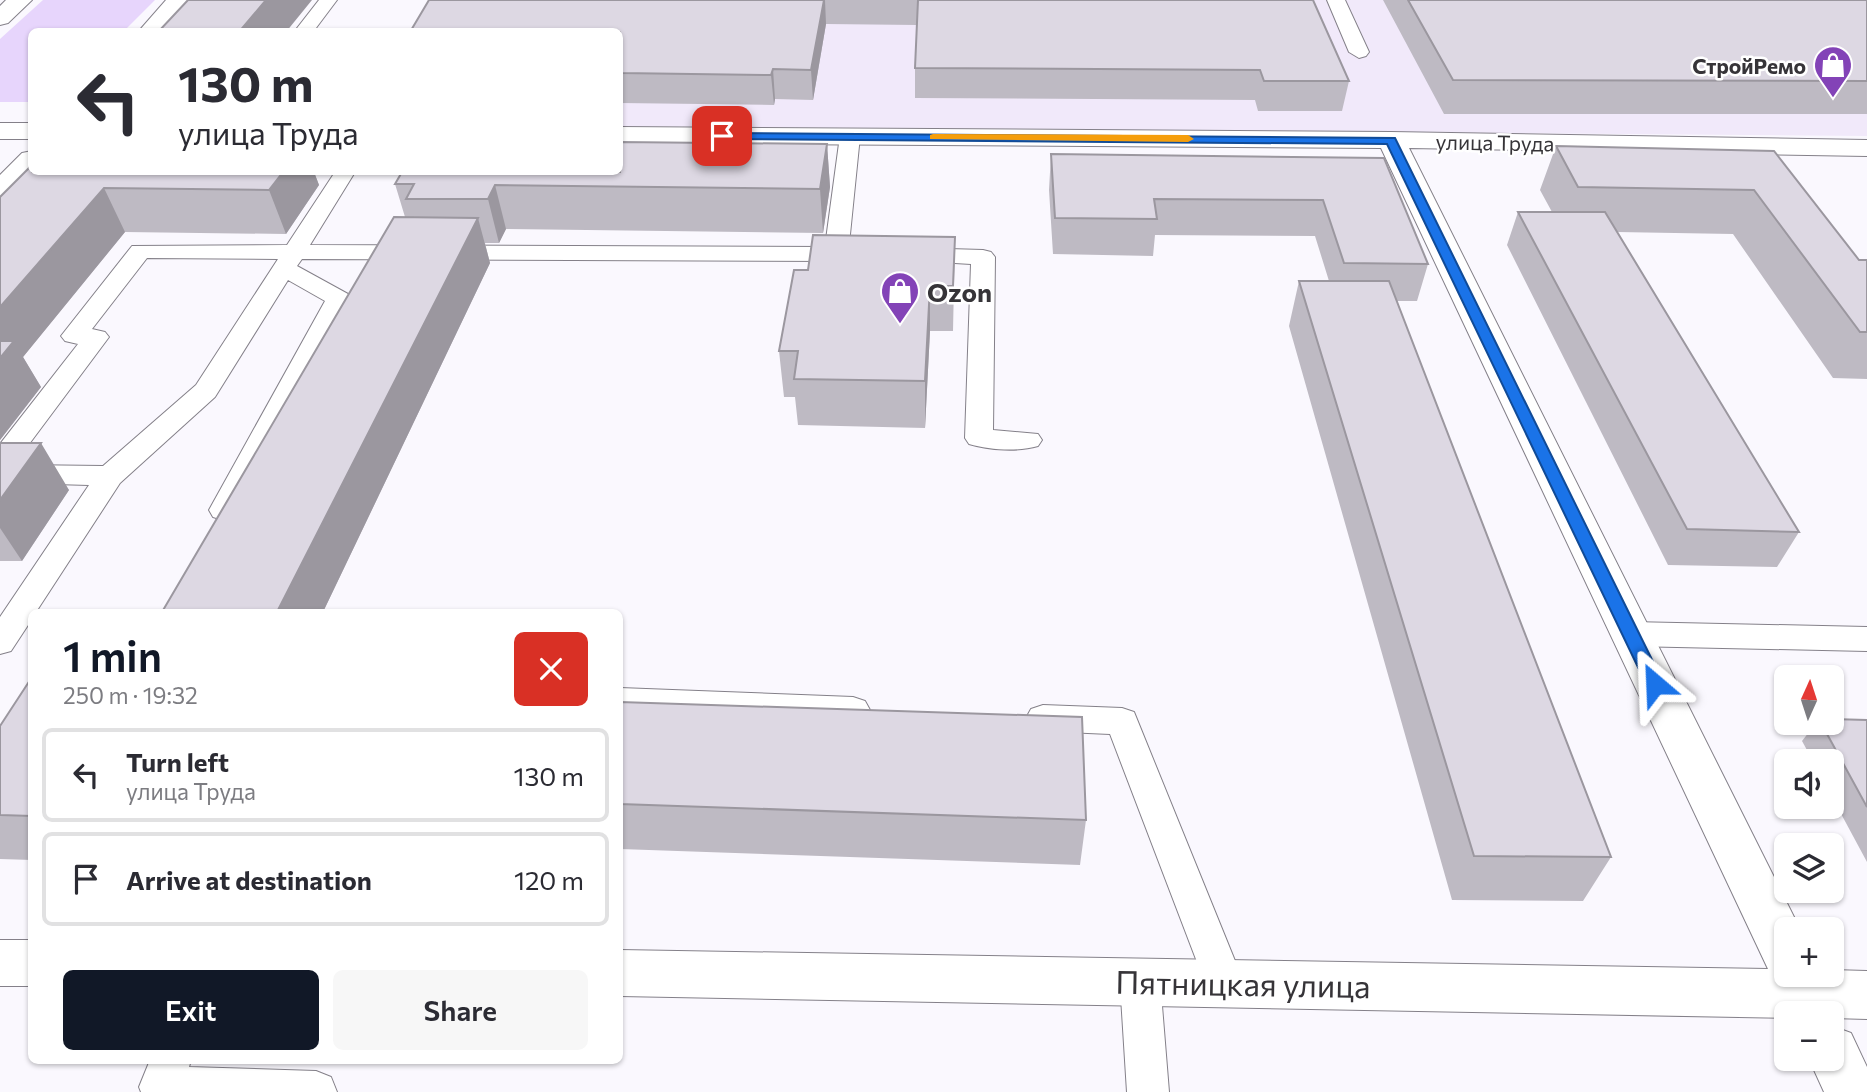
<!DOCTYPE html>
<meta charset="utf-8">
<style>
body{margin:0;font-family:Commissioner,sans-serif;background:#f7f7f7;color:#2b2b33;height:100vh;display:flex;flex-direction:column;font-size:26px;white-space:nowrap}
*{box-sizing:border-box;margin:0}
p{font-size:23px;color:#7c7c81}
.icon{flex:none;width:38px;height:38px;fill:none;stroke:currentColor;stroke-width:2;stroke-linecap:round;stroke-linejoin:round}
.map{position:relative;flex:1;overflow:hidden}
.side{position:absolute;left:28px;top:609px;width:595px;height:455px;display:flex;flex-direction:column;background:#fff;border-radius:10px;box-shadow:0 2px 5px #0004}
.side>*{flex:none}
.top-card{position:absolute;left:28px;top:28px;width:595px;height:147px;border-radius:10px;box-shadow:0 2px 5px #0004;background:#fff;color:#2b2b33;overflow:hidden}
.needle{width:46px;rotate:3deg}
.tools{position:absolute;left:1774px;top:665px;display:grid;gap:14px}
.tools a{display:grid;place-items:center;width:70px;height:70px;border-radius:10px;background:#fff;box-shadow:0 2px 5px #0004;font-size:35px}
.pin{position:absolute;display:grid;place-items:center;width:60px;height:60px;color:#fff;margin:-30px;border-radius:14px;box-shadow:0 4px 10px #0006}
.me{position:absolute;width:77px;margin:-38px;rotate:334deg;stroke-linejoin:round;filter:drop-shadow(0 0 5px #0008)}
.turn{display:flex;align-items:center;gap:24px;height:147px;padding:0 35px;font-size:32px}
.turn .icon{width:91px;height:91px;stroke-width:2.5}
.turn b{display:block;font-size:49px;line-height:60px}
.round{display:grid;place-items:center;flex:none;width:74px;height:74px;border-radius:10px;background:#f7f7f7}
.summary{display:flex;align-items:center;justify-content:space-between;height:119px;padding:0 35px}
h1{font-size:42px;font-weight:600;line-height:52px;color:#111827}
.primary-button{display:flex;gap:14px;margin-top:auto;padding:14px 35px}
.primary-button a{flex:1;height:80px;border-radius:10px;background:#111827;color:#fff;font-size:28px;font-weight:600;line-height:80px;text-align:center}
.primary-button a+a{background:#f7f7f7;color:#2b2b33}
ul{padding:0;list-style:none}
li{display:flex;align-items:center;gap:21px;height:94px;margin:0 14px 10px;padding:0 21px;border:4px solid #e1e1e2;border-radius:10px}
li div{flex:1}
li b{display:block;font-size:26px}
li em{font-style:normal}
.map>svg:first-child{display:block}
.built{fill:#f1e9fa}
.green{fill:#e7d5fc}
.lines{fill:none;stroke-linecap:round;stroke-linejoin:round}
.service-casing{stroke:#848089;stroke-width:2}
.minor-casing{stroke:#848089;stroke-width:2}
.primary-casing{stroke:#848089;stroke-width:2}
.service{fill:#fff;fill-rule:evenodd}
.minor{fill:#fff;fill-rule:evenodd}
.primary{fill:#fff;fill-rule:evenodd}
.wall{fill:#bebac3}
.shaded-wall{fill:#9b979f}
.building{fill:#ddd8e3;stroke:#9b979f;stroke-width:2}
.route{fill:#1a73e8;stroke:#114b97;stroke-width:2}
.slow{fill:#f59e0b}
.labels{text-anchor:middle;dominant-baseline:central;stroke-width:5;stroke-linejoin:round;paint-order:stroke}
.far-poi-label{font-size:21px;font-weight:bold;fill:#363438;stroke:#fff;text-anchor:end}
.far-street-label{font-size:21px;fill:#363438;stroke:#fff}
.poi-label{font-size:26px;font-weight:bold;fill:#363438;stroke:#fff;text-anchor:start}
.near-street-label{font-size:32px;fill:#363438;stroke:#fff}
</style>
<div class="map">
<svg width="1867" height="1092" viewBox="0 0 1867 1092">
<rect width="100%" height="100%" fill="#faf8fe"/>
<path class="built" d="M435,0h1432v136l-1247,-10v-94h-203z"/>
<path class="green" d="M43,0h112l-31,31 -92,1 -1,70h-31v-63z"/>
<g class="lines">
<defs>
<path id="service" d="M319,0h18l-24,32h-19z
M1327,0h18l24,52 -3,4 -7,2 -10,-6z
M850,130l7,2 3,4 -12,118 -4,5 -8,2 -534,-2 -5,7 51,28 3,5 -118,218 -10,3 -10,-3 -4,-7 116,-209 -37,-21 -73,117 -95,86 -84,129h-4v7l-21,32 -11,3v-37l89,-132 -69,-2 -10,-2 -4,-7 2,-4 -8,2v-28l78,-100 -13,-3 -4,-5 71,-90 155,-1 48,-73h20l-45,73 515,2 15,-111 3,-4zM147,258l131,1 -82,126 -93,81 -83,-1 -8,2 97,-130 -4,-5 -13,-3z
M914,248l69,2 8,2 4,5 -2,173 45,4 4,6 -4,6c-20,6 -49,4 -69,-2l-4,-6 6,-174 -65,-4 -4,-5 4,-5z
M1631,622l236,5v24l-236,-5 -11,-4 -5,-8 5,-8z
M620,688l233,9 12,4 5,9 -5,9 -12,4 -233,-9z
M1043,705l79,3 12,4 110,271 -6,13 -14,5 -14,-5 -100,-262 -67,-3 -12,-4 -5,-9 5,-9z
M1140,963l14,5 6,13 9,111h-42l-7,-111 6,-13z
M150,1060h41l-2,7 127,4 15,6 6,15h-196l-2,-5z"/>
<path id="minor" d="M0,123h32v16h-32z
M620,127l771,5 476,8v16l-458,-8 391,781h-13v46h45v-5l35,1v48l-35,-1v-5h-45v5l-1167,-22v-46l1148,19 -387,-821 -761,-5z
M0,940h32v46h-32z
M1832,1026l19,7 16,34v25h-43l-15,-33h23z"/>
<path id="primary" d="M6,0h26l-24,23 -8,2v-19z
M166,0h25l-28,32h-25z
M32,151v21h3l-25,25 -10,3v-25l22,-22z"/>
</defs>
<use href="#service" class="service-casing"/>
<use href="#minor" class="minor-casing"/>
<use href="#primary" class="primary-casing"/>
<use href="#service" class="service"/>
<use href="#minor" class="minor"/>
<use href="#primary" class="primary"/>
</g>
<path class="wall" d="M429,0h884l36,81 -7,30h-84l-3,-11 -340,-2v-30l2,-43 -91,-1 -13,76 -38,-1 -1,6 -154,-2v-71z
M1383,0h484v114h-423z
M827,144l3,43 -7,46 -317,-4 -7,14h-14l5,20 -167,349h-161l243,-395 -10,-33z
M1556,146l218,5 85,109h8v119l-34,-1 -100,-144 -116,-2 182,300 -22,35 -109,-2 -161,-320 11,-33h34l-12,-22z
M1051,154l333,4 44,106 -11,37h-21l215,556 -28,44 -131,-1 -163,-574 10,-45h30l-14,-45 -160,-1 -2,21 -100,-2 -4,-64z
M32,172h282l5,13 -33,49 -161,-2 -102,125 18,30 -41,53v-243z
M955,237l-2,94h-23l-5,97 -127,-3 -3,-28h-11l-5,-46 29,-81z
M0,443l69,47 -47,71h-22z
M32,677v183l-32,-1v-133z
M620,702l466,118 -6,45 -460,-16z
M1867,720v142l-35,-65v-36h-19l-11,-20 14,-18h16z"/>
<path class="shaded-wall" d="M266,0h46l-26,32h-47z
M824,0h1l1,24 -13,76 -2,-30z
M773,69l2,30 -1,6 -3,-30z
M827,144l3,43 -7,46 -3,-44z
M283,172h31l5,13 -33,49 -17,-44z
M495,185l11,44 -7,14 -11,-44z
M104,188l21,44 -102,125 18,30 -41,53v-133z
M478,218l12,45 -167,349h-46z
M930,286v45l-5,97v-47z
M41,443l28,47 -47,71 -22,-33v-28z"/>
<path class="building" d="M188,0h78l-27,32h-81z
M429,0h395l-13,70 -38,-1 -2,6 -151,-2v-41h-210z
M918,0h395l36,81h-85l-4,-11 -345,-2z
M1408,0h459v81l-414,-1z
M620,142l207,2 -7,45 -325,-4 -7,14h-82l8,-15h-19l7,-12h218z
M1556,146l218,5 85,109h8v72h-7l-106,-142 -176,-3z
M1051,154l333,4 44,106 -84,-1 -21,-63 -169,-1 3,20 -102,-1z
M32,165v7h251l-14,18 -165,-2 -104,119v-110z
M1518,212h87l194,320 -112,-3z
M394,217l84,1 -201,394h-115z
M813,235l142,2 -2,49h-23l-5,95 -131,-2 4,-28h-19l15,-81h14z
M1299,281h90l222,576 -137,-1z
M0,341h14l-14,17z
M0,443h41l-41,57z
M32,677v139l-32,-1v-89z
M620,702l462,15 4,103 -466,-16z
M1832,719l35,1v87l-46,-84h11z"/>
<path class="route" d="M718,133l677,5 269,546 -3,4h-12l-3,-4 -259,-540 -665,-5 -4,-1z"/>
<path class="slow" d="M933,134l255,1 6,4 -6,3 -258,-3v-4z"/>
<defs>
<symbol id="shop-pin" viewBox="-11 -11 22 30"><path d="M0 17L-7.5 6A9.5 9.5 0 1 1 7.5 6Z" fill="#8343b7" stroke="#fff"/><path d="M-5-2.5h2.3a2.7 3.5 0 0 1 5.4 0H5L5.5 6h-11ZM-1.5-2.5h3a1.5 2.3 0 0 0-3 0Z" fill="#fff"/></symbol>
</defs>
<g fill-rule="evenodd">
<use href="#shop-pin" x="1811" y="43" width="44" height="60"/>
<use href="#shop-pin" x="878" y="269" width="44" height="60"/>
</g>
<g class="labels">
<g class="far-poi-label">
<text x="1806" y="65">СтройРемо</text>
</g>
<g class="far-street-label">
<text transform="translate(1495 142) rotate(1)">улица Труда</text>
</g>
<g class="poi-label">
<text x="927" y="291">Ozon</text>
</g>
<g class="near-street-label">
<text transform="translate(1243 983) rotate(1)">Пятницкая улица</text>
</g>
</g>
</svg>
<div class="tools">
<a><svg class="needle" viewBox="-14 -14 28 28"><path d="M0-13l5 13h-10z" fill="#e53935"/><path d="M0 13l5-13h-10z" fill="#7c7c81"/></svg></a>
<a><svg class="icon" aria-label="sound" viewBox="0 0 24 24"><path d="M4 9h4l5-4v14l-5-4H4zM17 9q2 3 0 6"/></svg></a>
<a><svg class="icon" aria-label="layers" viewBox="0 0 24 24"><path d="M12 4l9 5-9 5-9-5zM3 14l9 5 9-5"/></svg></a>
<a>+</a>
<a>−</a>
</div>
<div class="pin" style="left:722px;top:136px;background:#d93025"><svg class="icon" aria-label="arrive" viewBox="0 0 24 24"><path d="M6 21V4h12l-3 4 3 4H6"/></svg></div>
<svg class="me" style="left:1655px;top:684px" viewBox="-20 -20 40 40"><path d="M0-17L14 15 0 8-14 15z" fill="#1a73e8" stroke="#fff" stroke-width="4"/></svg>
<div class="top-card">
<div class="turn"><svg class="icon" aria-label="left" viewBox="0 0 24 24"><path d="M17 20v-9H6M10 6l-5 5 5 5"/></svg><div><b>130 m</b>улица Труда</div></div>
</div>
<section class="side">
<div class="summary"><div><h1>1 min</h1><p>250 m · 19:32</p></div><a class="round" style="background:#d93025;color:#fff"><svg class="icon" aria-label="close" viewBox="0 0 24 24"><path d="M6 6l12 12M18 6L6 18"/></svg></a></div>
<ul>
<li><svg class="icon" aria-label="left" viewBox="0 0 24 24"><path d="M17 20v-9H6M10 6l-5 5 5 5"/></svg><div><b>Turn left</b><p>улица Труда</p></div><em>130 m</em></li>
<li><svg class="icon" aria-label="arrive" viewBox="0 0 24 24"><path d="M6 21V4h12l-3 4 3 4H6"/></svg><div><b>Arrive at destination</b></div><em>120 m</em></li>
</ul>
<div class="primary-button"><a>Exit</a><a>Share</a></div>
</section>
</div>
